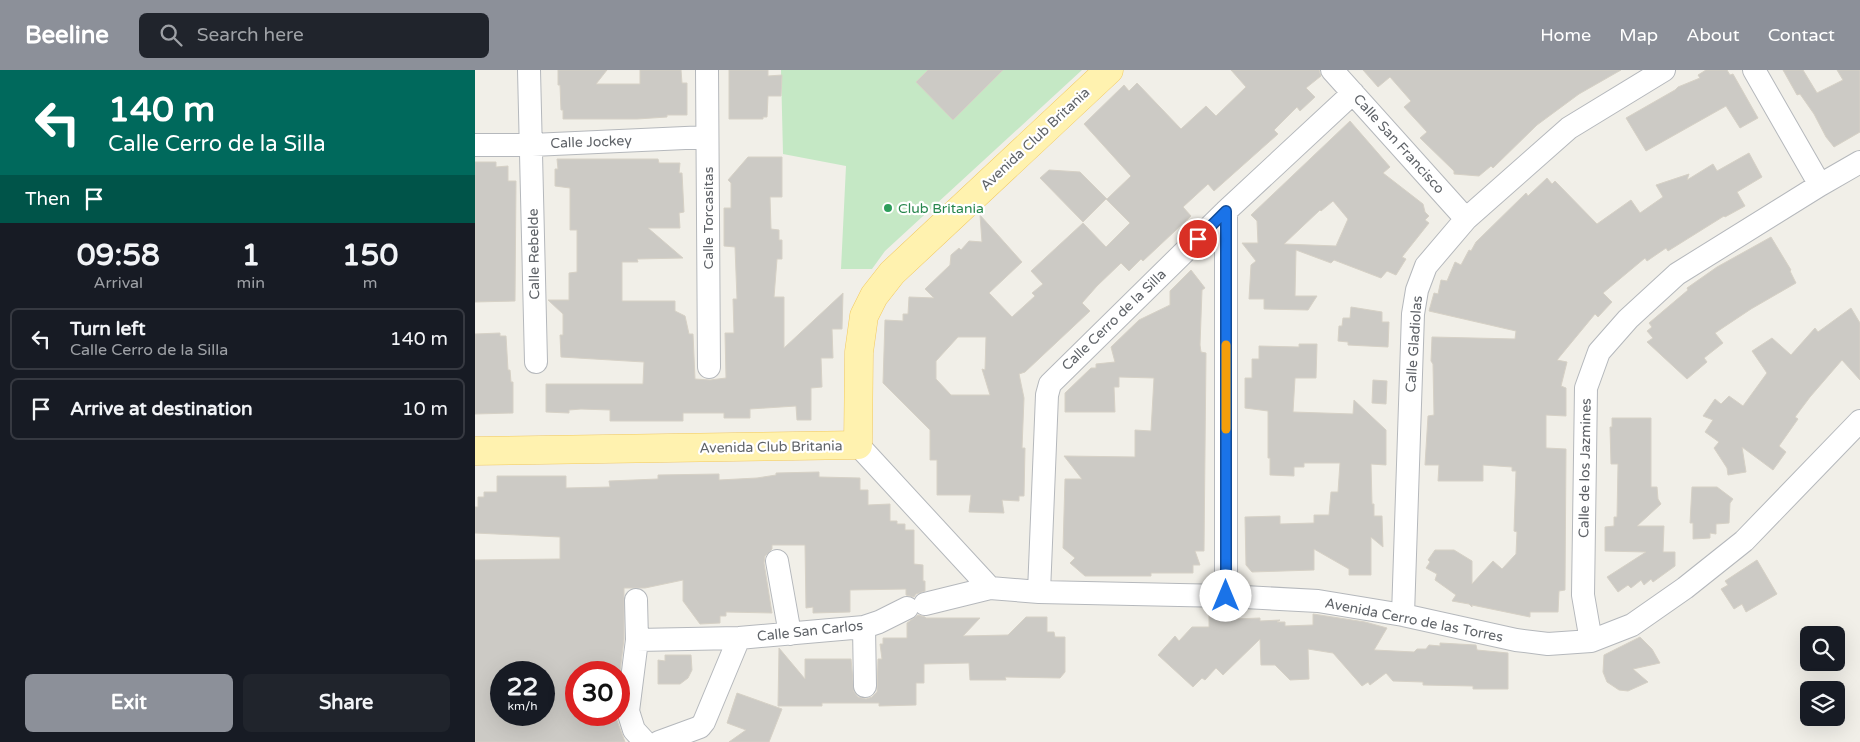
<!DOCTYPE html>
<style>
body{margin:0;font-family:"Varela Round",sans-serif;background:#20242c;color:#f1f3f6;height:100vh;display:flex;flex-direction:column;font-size:19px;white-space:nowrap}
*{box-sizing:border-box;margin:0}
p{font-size:16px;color:#9ea1a6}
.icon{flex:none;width:28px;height:28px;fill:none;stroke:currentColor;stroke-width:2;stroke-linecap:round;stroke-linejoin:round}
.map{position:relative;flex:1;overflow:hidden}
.panel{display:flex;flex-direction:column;background:#171b24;width:475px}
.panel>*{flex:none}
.banner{background:#00695c;color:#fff;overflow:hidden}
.tools{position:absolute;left:1325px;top:556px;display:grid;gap:10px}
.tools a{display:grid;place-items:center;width:45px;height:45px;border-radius:8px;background:#171b24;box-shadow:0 5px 20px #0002;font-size:25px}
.speed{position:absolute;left:15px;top:591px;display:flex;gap:10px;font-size:25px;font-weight:700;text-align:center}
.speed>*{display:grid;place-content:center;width:65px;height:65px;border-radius:50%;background:#171b24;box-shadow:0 5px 20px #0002;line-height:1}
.speed small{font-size:12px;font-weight:400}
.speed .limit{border:8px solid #d22;background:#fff;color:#111}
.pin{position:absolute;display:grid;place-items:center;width:42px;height:42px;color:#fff;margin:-21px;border:2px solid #fff;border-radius:50%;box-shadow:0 1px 5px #0007}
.me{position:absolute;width:55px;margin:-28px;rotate:0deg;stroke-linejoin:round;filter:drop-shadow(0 0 4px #0008)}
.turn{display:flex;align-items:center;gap:18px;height:105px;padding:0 25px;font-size:22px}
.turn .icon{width:65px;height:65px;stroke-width:2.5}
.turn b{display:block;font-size:35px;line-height:42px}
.then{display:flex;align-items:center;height:48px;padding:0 25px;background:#0003;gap:10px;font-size:19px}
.eta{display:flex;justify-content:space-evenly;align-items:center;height:85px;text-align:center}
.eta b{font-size:30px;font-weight:800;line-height:35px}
.primary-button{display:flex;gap:10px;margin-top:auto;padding:10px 25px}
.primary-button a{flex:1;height:58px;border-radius:8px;background:#8c9099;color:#fff;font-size:20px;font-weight:800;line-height:58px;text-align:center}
.primary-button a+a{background:#20242c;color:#f1f3f6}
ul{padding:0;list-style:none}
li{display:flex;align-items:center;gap:15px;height:62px;margin:0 10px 8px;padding:0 15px;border:2px solid #363941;border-radius:8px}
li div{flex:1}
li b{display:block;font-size:19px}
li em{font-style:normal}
header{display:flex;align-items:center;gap:30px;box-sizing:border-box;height:70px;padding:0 25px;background:#8c9099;color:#fff}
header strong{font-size:24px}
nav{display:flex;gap:28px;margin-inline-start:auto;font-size:18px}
.search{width:350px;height:45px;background:#20242c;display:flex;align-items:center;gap:12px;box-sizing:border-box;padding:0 18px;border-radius:8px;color:#9ea1a6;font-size:19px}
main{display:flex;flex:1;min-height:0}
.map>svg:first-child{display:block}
.green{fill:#c5e8c5}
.building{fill:#cccac5;stroke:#d6d1c6;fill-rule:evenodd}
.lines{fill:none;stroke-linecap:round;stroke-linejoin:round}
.minor-casing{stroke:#b5b8bc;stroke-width:24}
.major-casing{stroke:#f2c960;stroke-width:29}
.minor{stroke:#fff;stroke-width:22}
.major{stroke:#fff2af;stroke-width:28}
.route-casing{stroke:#114b97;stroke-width:12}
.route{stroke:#1a73e8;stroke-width:9}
.slow{stroke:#f59e0b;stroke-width:9}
.leisure-dot{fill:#2e9e5b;stroke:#fff;stroke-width:2}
.labels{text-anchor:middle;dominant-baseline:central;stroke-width:4.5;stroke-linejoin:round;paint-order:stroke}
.street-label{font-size:14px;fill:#5f6368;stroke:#fff}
.leisure-label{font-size:14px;fill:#27864d;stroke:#fff;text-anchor:start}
</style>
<header>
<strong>Beeline</strong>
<div class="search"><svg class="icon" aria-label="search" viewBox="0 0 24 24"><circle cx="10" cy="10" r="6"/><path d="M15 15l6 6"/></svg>Search here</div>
<nav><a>Home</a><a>Map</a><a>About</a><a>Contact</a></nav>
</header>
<main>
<section class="panel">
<div class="banner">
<div class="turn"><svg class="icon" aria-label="left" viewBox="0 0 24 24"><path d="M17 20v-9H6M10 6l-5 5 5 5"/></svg><div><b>140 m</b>Calle Cerro de la Silla</div></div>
<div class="then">Then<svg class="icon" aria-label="arrive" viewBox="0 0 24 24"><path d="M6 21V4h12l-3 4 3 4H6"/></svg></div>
</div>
<div class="eta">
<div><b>09:58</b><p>Arrival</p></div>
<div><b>1</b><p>min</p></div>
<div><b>150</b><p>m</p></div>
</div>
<ul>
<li><svg class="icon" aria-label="left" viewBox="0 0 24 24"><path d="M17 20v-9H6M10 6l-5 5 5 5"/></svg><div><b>Turn left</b><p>Calle Cerro de la Silla</p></div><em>140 m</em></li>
<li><svg class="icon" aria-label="arrive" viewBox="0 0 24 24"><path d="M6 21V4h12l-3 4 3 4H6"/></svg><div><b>Arrive at destination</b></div><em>10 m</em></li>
</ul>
<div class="primary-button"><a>Exit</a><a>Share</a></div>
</section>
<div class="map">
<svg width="1385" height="672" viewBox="0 0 1385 672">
<rect width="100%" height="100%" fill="#f1efe8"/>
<path class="green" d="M306,0h301l-197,181 -13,18h-31l5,-103 -63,-12z"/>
<path class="building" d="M83,0h49l-11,14h44v-14h41l1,13h5v32h-20v2l-30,2h-74v-9h-2l-1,-25h-2z
M254,0h39v6l14,-1 -1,21h-13l-1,21h-4v2h-34z
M453,0h75l-50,50 -37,-38z
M756,0h88l2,6 -15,12 9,9 -15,14 -3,-4 -23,23 4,4 -64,57 -6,-7 -25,23 8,9 -48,45 -2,-2 -12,12 -8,-8 -24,23 -15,17 8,8 -65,61 -6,2 5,24 -2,50h3l-1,48h-5v5l-17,-1 2,13 -35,-1 2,-17h-34v-35h-7v-30l-47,-47 2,-63 18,1v-7h5l1,-17 25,1 -9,-9 25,-24 1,-10 8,-7 2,2 8,-9 13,1 -2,-27 42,47 -33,31 23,24 23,-21 -3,-3 11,-9 -12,-13 52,-48 23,24 24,-24 -24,-24 -23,23 -43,-44 9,-8 31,2 27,27 24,-23 -47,-52 40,-39 5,6 8,-8 44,46 25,-23 10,10 30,-29zM483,267h28l-1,33 -3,-1 8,26h-39l-15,-16v-18z
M888,0h258l-42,24 -42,31 -44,43 -2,-2 -12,10 -25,-2v-3l-34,-33 7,-6 -23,-25 7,-6 -21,-24 -12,10z
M1231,0h21l3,5 3,-1 25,44 -18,10 -14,-22 -80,45 -20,-33 49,-28 3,-3 22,-9 -2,-3z
M1308,0h20l14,23 26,-13 -6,-10h23v62l-26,15 -8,-10 -12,-23 -14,-20 -3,1z
M875,51l40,46 -7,6 40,31 2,8 4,4 -4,4 4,3 -27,34 4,2 -10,16 -9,-4 -6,7 -47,-18 -3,3 -35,-13 -1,46h22l-9,14 -44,-1v-10h-15l2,-34 5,-4 -14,-18h16l-1,-22 -6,-6zM858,131l15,18 -12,27 -52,-2 36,-34 1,1z
M1274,83l13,24 -25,15 8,14 -20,11 -1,-1 -56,35 -2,-3 -19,13 -2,-3 -42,35 9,9 -14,15 -3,-3 -38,46 10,2 -6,24 5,2v28l-20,-1v33l20,1 -1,141 -6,1 -1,21h-28v5l-58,-12v2l-3,-3 -17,-3 4,-6 -21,-15 2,-6 -11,-6 4,-6 -2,-2 7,-10h19l18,11v23l21,-23 9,8 14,-15 1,-22 -3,-1 2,-60h-4v-4l-29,-2v16h-45l1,-16h-14l3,-49 6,-1 -1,-51 -2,-3 1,-24 83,2 1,-8 -87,-20 5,-18 4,1 3,-14 6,1 8,-19 6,3 8,-15 2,1 5,-9 50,-49 2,3 19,-18 5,6 3,-3 42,43 34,-24 9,13 23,-16 -7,-12 33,-11 -2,6 26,-16 4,7z
M273,87h34v40h-12l1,32 8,1v10h3v19h-5l-3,38h10v51l59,-55 -1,36h-10l1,29h-12l1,29 -11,1v32h-14l-1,-14 -46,3v9h-26v-5h-41v8h-73v-11l-29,-1 -12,1v3l-23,-1v-28h97l1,-22 -83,-5 -1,-22h3v-21l-15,-14h21v-27l8,-1v-42h-7v-42l-15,-2v-17h3l-1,-10h101l1,4h21l-1,10h3l2,39 -5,1 1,15h-32l35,30 -46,1 1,3h-16v39h53v10l10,5 4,18h4l2,45 15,1 16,-2 -1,-45h9l-1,-34h4l-2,-52 -11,-1v-38h7v-25l-3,-3z
M0,92h21v5l12,-1v15h8l-1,120 -40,1z
M1296,167l20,33 -1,1 6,12 -45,26 -36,24 8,10 -19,15 3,4 -20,17 -40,-37 6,-4 -6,-7 5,-4 -3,-4 39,-33 -1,-2 30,-21z
M716,200l14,18 -3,2 -2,55 1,7 5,1 -2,198h-9l5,14h-7v8h-42v3h-66l-15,-13 5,-5 -12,-10 2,-69h17l-18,-23 71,1v-27l16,1 3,-53 -35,-1v10h-5l1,25h-50v-19l26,-25h5v-4l19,-2 -4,-15 28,-27 31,-15v-14z
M876,237l31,5v10h7l-1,25 -40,-2v-3l-10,-1 1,-15h3l1,-8h7z
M1376,238l9,15v57l-18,-20 -32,37 -15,20 3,2 -19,27 7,6 -13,18 -31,-23 4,25 -18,3 -1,-7 -13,-20 5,-6 -14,-10 8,-12 -10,-4 12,-17 6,5 8,-8 14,10 24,-33 -15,-22 20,-13 19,17 24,-27 3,4z
M25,263v3h6l2,34h2l1,12h2v31l-38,1v-80z
M824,274h18l-1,34h-21l-2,34 60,2 1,-14 32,30v35l-15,-1 1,40h2v12h8l1,31 -12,-10v38h-22v-6l-35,-20v21l-62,2 -6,-7 -1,-48 35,-1v8l34,-1v-8h15l2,-23h7l2,-29h-36v4h-10v9l-24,-1v-17h-2v-47l-23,-3v-30h7v-19h7v-13l40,1z
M898,310l14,1 -1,23 -14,-1z
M1137,348h39v69h6l1,12 3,5 -24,22h27l-1,26h12v14l-22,16 -2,-3 -7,6 -3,-5 -10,8 -3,-3 -10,7 -11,-15 39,-25 -41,-1v-24l9,-1v-9h3l1,-53h-7l-1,-37h2z
M344,402v5l41,1v12h8v15l22,-1v17h7v3h8v6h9v34l9,1v16h2v10l-9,3 -2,3 -8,-2v-6l-56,1v22l-37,1v-6l-7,1 -1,-63h-33v4l-7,7 -1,7 8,50 -46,-1v4h-6v7l-20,1 -17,-23v-21l-38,8h-21v51l-4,33h-45v43h40l10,27h-150v-182l85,-1v-22l-85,-4v-26h3v-10h6v-5h13v-16h69v12l44,-1 -1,-6 49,-2v-4l61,-1v6l38,-2 19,-3v-2zM26,602h43v43h-43z
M1217,417h25l16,12 -3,4 -1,20 -13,1v10l-6,-1v5l-17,1v-16h-3z
M1282,490l20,34 -31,18 -4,-8 -8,5 -13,-20 7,-4 -3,-4z
M838,544l52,8 22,6 -13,22 40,2 3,-3h9l3,-4 11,1v-3l36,2 1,5 31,3v36h-35v-3l-50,-1v-3l-30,-1 -7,-8 -16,12 -2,-3 -6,4 -29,-33 -25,-4 1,30 -19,1 -15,-15h-14l-1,-26 -37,36 -7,-7 -11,12 -3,-2 -9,9 -35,-32 17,-19 4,5 13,-14h17v-12h25v4l26,-1v3l20,-1 -3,2h8v4l28,-1z
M443,545l7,2 1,1h54l-17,18 45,-1 18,-18h21v15h7l1,5h10v35l-5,6 -55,-1 1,3h-36l-1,-17 -45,1v19h-8v22l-37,1v-3h-57v3h-44l1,-58 26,31v-20h46l3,33 4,5 8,2 6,-2 5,-5 1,-33h4l-2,-15h3v-6h24v-15z
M1165,567l12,12 8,14 -27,6 15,13 -20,9 -9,-1 -12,-8 -4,-10 1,-17z
M190,585h26l1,15 -4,8 -8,6h-22v-24l7,1z
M262,623l45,16 -13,33h-40l17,-12 -19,-7z"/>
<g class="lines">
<defs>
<path id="minor" d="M54,0l7,292
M232,0l2,297
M857,0l134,149
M1279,0l66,115
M0,75h57l175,-8
M383,375l132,143
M302,491l13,73
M564,522l8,-197 3,-11 176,-173 127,-118
M751,526v-385
M161,530l1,40 -9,71 6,19 11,12
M450,534l65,-16 49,4 187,4 92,5 85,14 113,25 32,4 43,-3 41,-16 53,-37 59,-47 116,-120
M928,545l10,-301 4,-24 9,-24 40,-47 103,-91 95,-58
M389,557l1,59
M162,570l102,-2 125,-11 15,-5 28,-14
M1116,571l-8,-46 3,-207 13,-36 29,-33 49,-45 143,-89 40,-23
M184,672l41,-15 4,-5 35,-84"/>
<path id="major" d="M0,381l383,-6 1,-93 5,-36 10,-20 18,-23 217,-203"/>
</defs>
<use href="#minor" class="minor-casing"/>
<use href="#major" class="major-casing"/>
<use href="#minor" class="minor"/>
<use href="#major" class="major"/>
</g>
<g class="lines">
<defs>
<path id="route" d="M723,169l28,-28v385"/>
</defs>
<use href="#route" class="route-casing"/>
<use href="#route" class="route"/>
<path class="slow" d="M751,359v-84"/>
</g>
<circle class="leisure-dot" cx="413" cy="138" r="5"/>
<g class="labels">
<g class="street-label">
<text transform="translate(560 69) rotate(-43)">Avenida Club Britania</text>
<text transform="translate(116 72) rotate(-2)">Calle Jockey</text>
<text transform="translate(924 74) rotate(48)">Calle San Francisco</text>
<text transform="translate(233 148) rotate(-90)">Calle Torcasitas</text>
<text transform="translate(59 184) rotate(-91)">Calle Rebelde</text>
<text transform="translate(639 250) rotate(-44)">Calle Cerro de la Silla</text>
<text transform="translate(939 274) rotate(-86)">Calle Gladiolas</text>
<text transform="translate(296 377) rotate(-1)">Avenida Club Britania</text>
<text transform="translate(1110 398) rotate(-89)">Calle de los Jazmines</text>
<text transform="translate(939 550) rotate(11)">Avenida Cerro de las Torres</text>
<text transform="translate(335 561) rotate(-6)">Calle San Carlos</text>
</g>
<g class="leisure-label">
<text x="423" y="138">Club Britania</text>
</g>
</g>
</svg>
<div class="tools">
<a><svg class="icon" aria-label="search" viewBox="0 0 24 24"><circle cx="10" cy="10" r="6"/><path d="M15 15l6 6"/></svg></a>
<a><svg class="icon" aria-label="layers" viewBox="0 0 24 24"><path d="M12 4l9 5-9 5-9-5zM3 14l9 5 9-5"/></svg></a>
</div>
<div class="speed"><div>22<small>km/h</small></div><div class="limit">30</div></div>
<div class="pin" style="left:723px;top:169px;background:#d93025"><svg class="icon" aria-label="arrive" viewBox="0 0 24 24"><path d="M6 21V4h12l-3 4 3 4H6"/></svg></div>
<svg class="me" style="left:751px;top:526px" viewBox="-20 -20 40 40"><circle r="19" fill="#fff"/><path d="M0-13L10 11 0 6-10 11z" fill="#1a73e8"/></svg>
</div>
</main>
